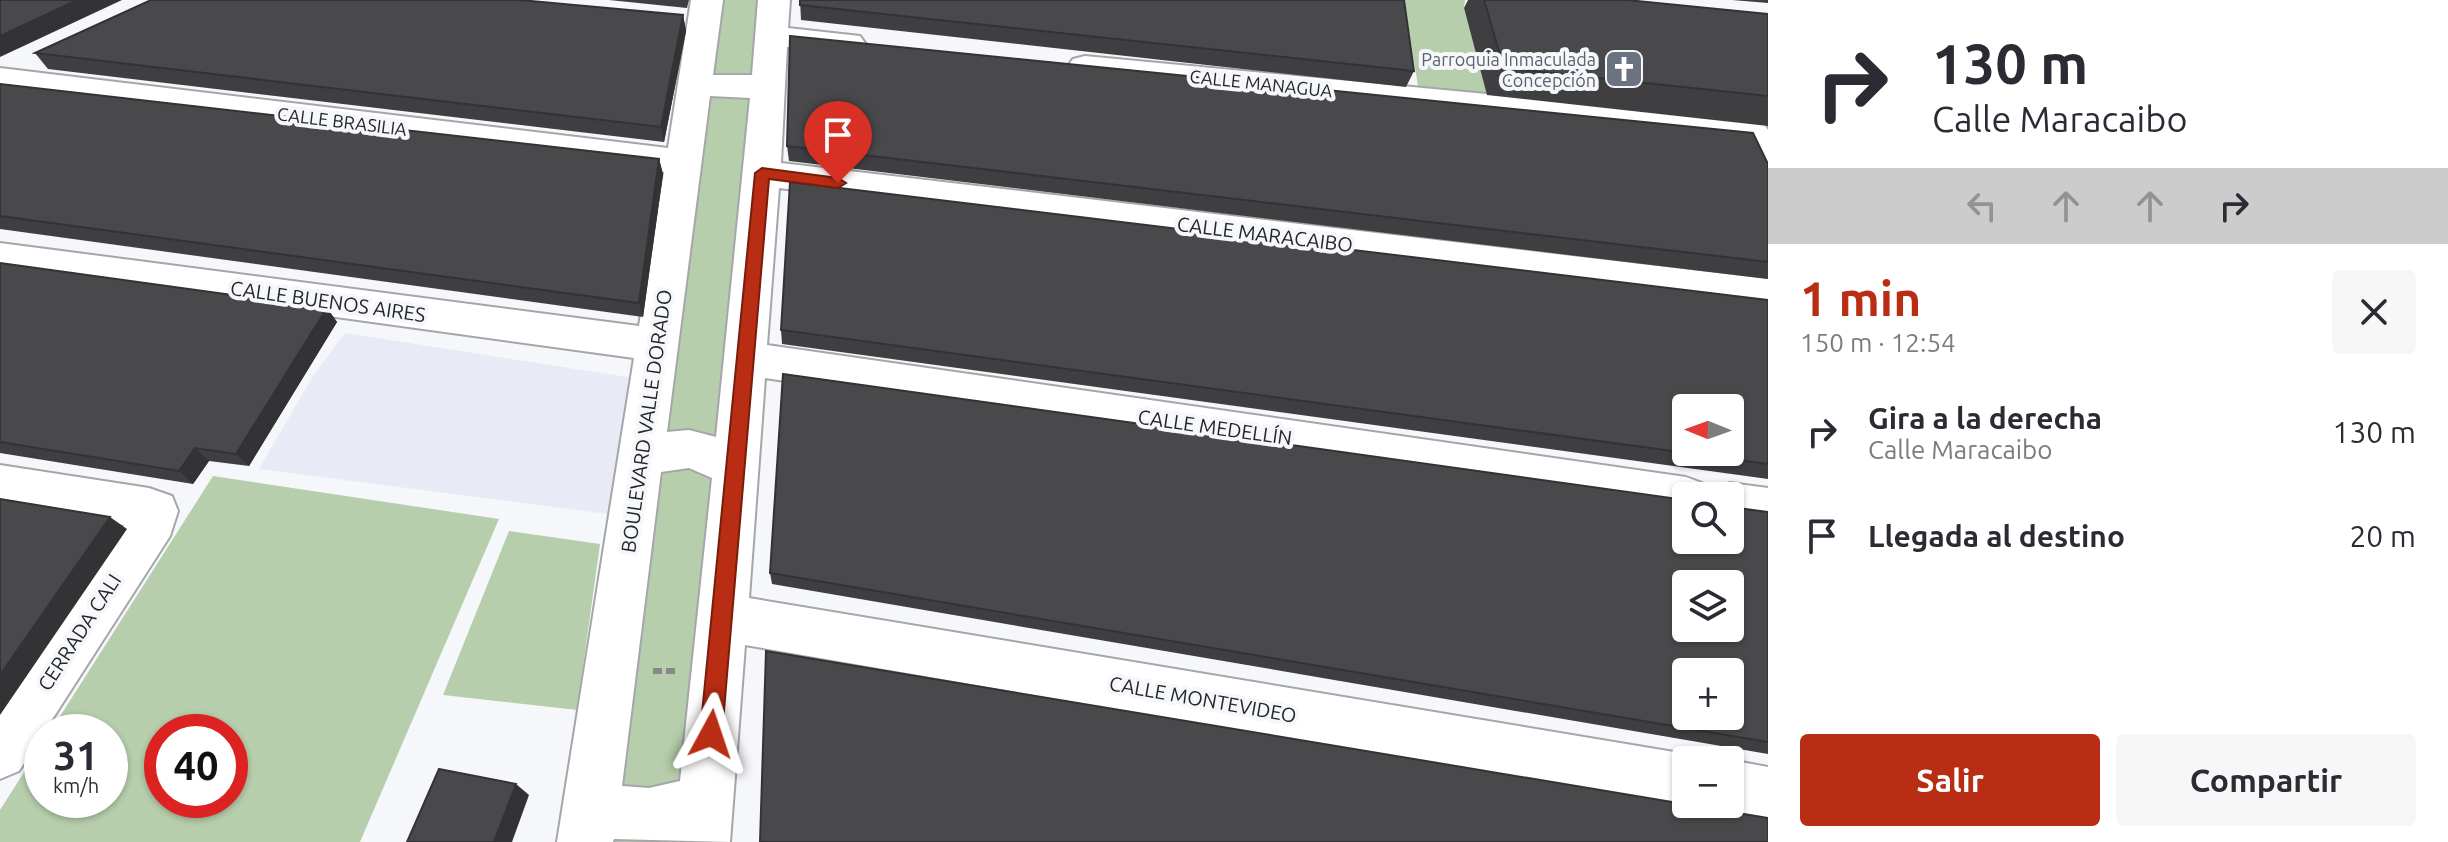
<!DOCTYPE html>
<html lang="es">
<meta charset="utf-8">
<style>
body{margin:0;font-family:Ubuntu,sans-serif;background:#f7f7f7;color:#2b2b33;height:100vh;display:flex;flex-direction:column;font-size:30px;white-space:nowrap}
*{box-sizing:border-box;margin:0}
p{font-size:26px;color:#7c7c81}
.icon{flex:none;width:44px;height:44px;fill:none;stroke:currentColor;stroke-width:2;stroke-linecap:round;stroke-linejoin:round}
.map{position:relative;flex:1;overflow:hidden}
.details{display:flex;flex-direction:column;background:#fff;width:680px}
.details>*{flex:none}
.top-card{background:#fff;color:#2b2b33;overflow:hidden}
.needle{width:52px;rotate:271deg}
.fabs{position:absolute;left:1672px;top:394px;display:grid;gap:16px}
.fabs a{display:grid;place-items:center;width:72px;height:72px;border-radius:8px;background:#fff;box-shadow:0 2px 6px #0004;font-size:40px}
.speed{position:absolute;left:24px;top:714px;display:flex;gap:16px;font-size:40px;font-weight:700;text-align:center}
.speed>*{display:grid;place-content:center;width:104px;height:104px;border-radius:50%;background:#fff;box-shadow:0 2px 6px #0004;line-height:1}
.speed small{font-size:20px;font-weight:400}
.speed .limit{border:12px solid #d22;background:#fff;color:#111}
.pin{position:absolute;display:grid;place-items:center;width:68px;height:68px;color:#fff;margin:-82px -34px;border-radius:50% 50% 50% 0;rotate:-45deg;box-shadow:0 0 8px #0007}
.pin .icon{rotate:45deg}
.me{position:absolute;width:88px;margin:-44px;rotate:5deg;stroke-linejoin:round;filter:drop-shadow(0 0 6px #0008)}
.turn{display:flex;align-items:center;gap:28px;height:168px;padding:0 32px;font-size:36px}
.turn .icon{width:104px;height:104px;stroke-width:2.5}
.turn b{display:block;font-size:56px;line-height:68px}
.lanes{display:flex;align-items:center;height:76px;padding:0 32px;background:#0003;justify-content:center;gap:40px;direction:ltr}
.lanes .off{opacity:.35}
.round{display:grid;place-items:center;flex:none;width:84px;height:84px;border-radius:8px;background:#f7f7f7}
.summary{display:flex;align-items:center;justify-content:space-between;height:136px;padding:0 32px}
h1{font-size:48px;font-weight:700;line-height:60px;color:#b82d13}
.cta{display:flex;gap:16px;margin-top:auto;padding:16px 32px}
.cta a{flex:1;height:92px;border-radius:8px;background:#b82d13;color:#fff;font-size:32px;font-weight:700;line-height:92px;text-align:center}
.cta a+a{background:#f7f7f7;color:#2b2b33}
ul{padding:0;list-style:none}
li{display:flex;align-items:center;gap:24px;height:104px;padding:0 32px}
li div{flex:1}
li b{display:block;font-size:30px}
li em{font-style:normal}
main{display:flex;flex:1;min-height:0}
.map>svg:first-child{display:block}
.built{fill:#e8eaf5}
.green{fill:#b6ceab;fill-rule:evenodd}
.lines{fill:none;stroke-linecap:round;stroke-linejoin:round}
.minor-casing{stroke:#a5a6a9;stroke-width:4}
.path{stroke:#87888a;stroke-width:6;stroke-dasharray:9 4;stroke-linecap:butt}
.minor{fill:#fff;fill-rule:evenodd}
.wall{fill:#3f3f41}
.shaded-wall{fill:#333335}
.building{fill:#49494c;stroke:#333335;stroke-width:2;fill-rule:evenodd}
.route{fill:#b82d13;stroke:#781d0c;stroke-width:2}
.labels{text-anchor:middle;dominant-baseline:central;stroke-width:8;stroke-linejoin:round;paint-order:stroke}
.far-worship-label{font-size:18px;fill:#5b616d;stroke:#f6f7fb;text-anchor:end}
.far-street-label{font-size:18px;fill:#252627;stroke:#f6f7fb}
.street-label{font-size:20px;fill:#252627;stroke:#f6f7fb}
</style>
<main>
<div class="map">
<svg width="1768" height="842" viewBox="0 0 1768 842">
<rect width="100%" height="100%" fill="#f6f7fb"/>
<path class="built" d="M345,333l289,45 -26,136 -349,-45 54,-93z"/>
<path class="green" d="M707,0h67l-71,842h-118z
M1404,0h61l-1,8 26,97 -70,-7z
M213,476l286,43 -139,323h-360v-32l42,-66v56h68v-68h-60zM230,732v68h-68v-68z
M509,531l91,13 -23,166 -134,-15z"/>
<g class="lines">
<defs>
<path id="minor" d="M691,0h32l-10,75h39l6,-75h32l-2,28 72,8 5,7 -5,7 -11,3 -62,-6 -6,116 987,116v30l-989,-121 -12,157 919,132 16,6 7,13h-23v21l-921,-139 -16,220 937,156 16,6h-16v44h11l-11,4 -941,-163 -15,197 -116,-3 -1,3h-56l77,-484 -634,-87v-28l639,83 25,-154 -664,-82v-22l668,80zM710,96l40,2 -34,339 -27,-7 -22,2zM689,468l23,10 -32,303 -31,7 -27,-2 39,-314z
M1085,56l666,63 12,4 5,7v46l-13,-3 -16,-32 -666,-68 -5,-7 5,-7z
M0,465l149,23 23,8 6,15 -8,25 -151,235 -19,8v-74l124,-180 -124,-20z
M1730,483l38,5v42l-38,-7v-27h-20l4,-7z
M1730,760l38,7v56l-38,-7 -20,-8 -1,-4h21z"/>
</defs>
<use href="#minor" class="minor-casing"/>
<path class="path" d="M653,671h22"/>
<use href="#minor" class="minor"/>
</g>
<path class="wall" d="M609,0h80l-2,8z
M800,0l614,71 -8,16 -605,-67z
M1468,0h159l141,14v112l-281,-31 -23,-87z
M1732,0h36v3z
M683,15l3,16 -22,111 -616,-73 -13,-16z
M0,84l659,75 4,15 -20,143 -643,-88z
M787,146l981,18v115l-979,-118z
M0,263l327,45 10,14 -88,144 -40,-5 -16,23 -193,-31z
M1768,300v179l-986,-135 -1,-14z
M1768,512v242l-996,-170 -2,-11z"/>
<path class="shaded-wall" d="M77,0h45l-122,57v-21z
M683,15l3,16 -22,111 -3,-15z
M659,159l4,15 -20,143 -4,-14z
M327,308l10,14 -88,144 -13,-12z
M195,448l14,13 -16,23 -14,-13z
M110,517l17,12 -127,186v-40z
M516,784l13,11 -17,47h-18z"/>
<path class="building" d="M0,0h77l-77,36z
M151,0h369l163,15 -22,112 -626,-74z
M800,0h604l10,71 -614,-66z
M1484,0h143l141,14v82l-264,-28z
M790,36l963,97 15,31v98l-981,-116z
M0,84l659,75 -20,144 -639,-87z
M790,182l978,118v164l-987,-134zM1686,408h44v44h-44z
M0,263l327,45 -91,146 -41,-6 -16,23 -179,-29z
M783,374l903,126v40h44v-33l38,5v230l-998,-169zM1686,584h44v44h-44zM1686,672h44v44h-44z
M0,499l110,18 -110,158z
M766,651l1002,167v24h-1008z
M439,769l77,15 -22,58h-87z"/>
<path class="route" d="M762,168l76,10 8,5 -8,5 -69,-9 -47,555 -3,8 -8,3 -8,-3 -3,-8 55,-561z"/>
<defs>
<symbol id="church-square" viewBox="-11 -11 22 22"><rect x="-9" y="-9" width="18" height="18" rx="4" fill="#6b7280" stroke="#f6f7fb"/><path d="M-1.2-6h2.4v3.5h3.3v2.4h-3.3V6h-2.4V-.1h-3.3v-2.4h3.3Z" fill="#fff"/></symbol>
</defs>
<g fill-rule="evenodd">
<use href="#church-square" x="1602" y="47" width="44" height="44"/>
</g>
<g class="labels">
<g class="far-worship-label">
<text x="1596" y="59">Parroquia Inmaculada<tspan x="1596" dy="21">Concepción</tspan></text>
</g>
<g class="far-street-label">
<text transform="translate(1261 83) rotate(6)">CALLE MANAGUA</text>
<text transform="translate(342 121) rotate(7)">CALLE BRASILIA</text>
</g>
<g class="street-label">
<text transform="translate(1265 234) rotate(7)">CALLE MARACAIBO</text>
<text transform="translate(328 301) rotate(8)">CALLE BUENOS AIRES</text>
<text transform="translate(646 421) rotate(-82)">BOULEVARD VALLE DORADO</text>
<text transform="translate(1215 427) rotate(8)">CALLE MEDELLÍN</text>
<text transform="translate(79 632) rotate(-57)">CERRADA CALI</text>
<text transform="translate(1203 699) rotate(10)">CALLE MONTEVIDEO</text>
</g>
</g>
</svg>
<div class="fabs">
<a><svg class="needle" viewBox="-14 -14 28 28"><path d="M0-13l5 13h-10z" fill="#e53935"/><path d="M0 13l5-13h-10z" fill="#7c7c81"/></svg></a>
<a><svg class="icon" aria-label="search" viewBox="0 0 24 24"><circle cx="10" cy="10" r="6"/><path d="M15 15l6 6"/></svg></a>
<a><svg class="icon" aria-label="layers" viewBox="0 0 24 24"><path d="M12 4l9 5-9 5-9-5zM3 14l9 5 9-5"/></svg></a>
<a>+</a>
<a>−</a>
</div>
<div class="speed"><div>31<small>km/h</small></div><div class="limit">40</div></div>
<div class="pin" style="left:838px;top:183px;background:#d93025"><svg class="icon" aria-label="arrive" viewBox="0 0 24 24"><path d="M6 21V4h12l-3 4 3 4H6"/></svg></div>
<svg class="me" style="left:711px;top:734px" viewBox="-20 -20 40 40"><path d="M0-17L14 15 0 8-14 15z" fill="#b82d13" stroke="#fff" stroke-width="4"/></svg>
</div>
<section class="details">
<div class="top-card">
<div class="turn"><svg class="icon" aria-label="right" viewBox="0 0 24 24"><path d="M7 20v-9h11M14 6l5 5-5 5"/></svg><div><b>130 m</b>Calle Maracaibo</div></div>
<div class="lanes"><svg class="icon off" aria-label="left" viewBox="0 0 24 24"><path d="M17 20v-9H6M10 6l-5 5 5 5"/></svg><svg class="icon off" aria-label="ahead" viewBox="0 0 24 24"><path d="M12 20V5M6 11l6-6 6 6"/></svg><svg class="icon off" aria-label="ahead" viewBox="0 0 24 24"><path d="M12 20V5M6 11l6-6 6 6"/></svg><svg class="icon" aria-label="right" viewBox="0 0 24 24"><path d="M7 20v-9h11M14 6l5 5-5 5"/></svg></div>
</div>
<div class="summary"><div><h1>1 min</h1><p>150 m · 12:54</p></div><a class="round"><svg class="icon" aria-label="close" viewBox="0 0 24 24"><path d="M6 6l12 12M18 6L6 18"/></svg></a></div>
<ul>
<li><svg class="icon" aria-label="right" viewBox="0 0 24 24"><path d="M7 20v-9h11M14 6l5 5-5 5"/></svg><div><b>Gira a la derecha</b><p>Calle Maracaibo</p></div><em>130 m</em></li>
<li><svg class="icon" aria-label="arrive" viewBox="0 0 24 24"><path d="M6 21V4h12l-3 4 3 4H6"/></svg><div><b>Llegada al destino</b></div><em>20 m</em></li>
</ul>
<div class="cta"><a>Salir</a><a>Compartir</a></div>
</section>
</main>
